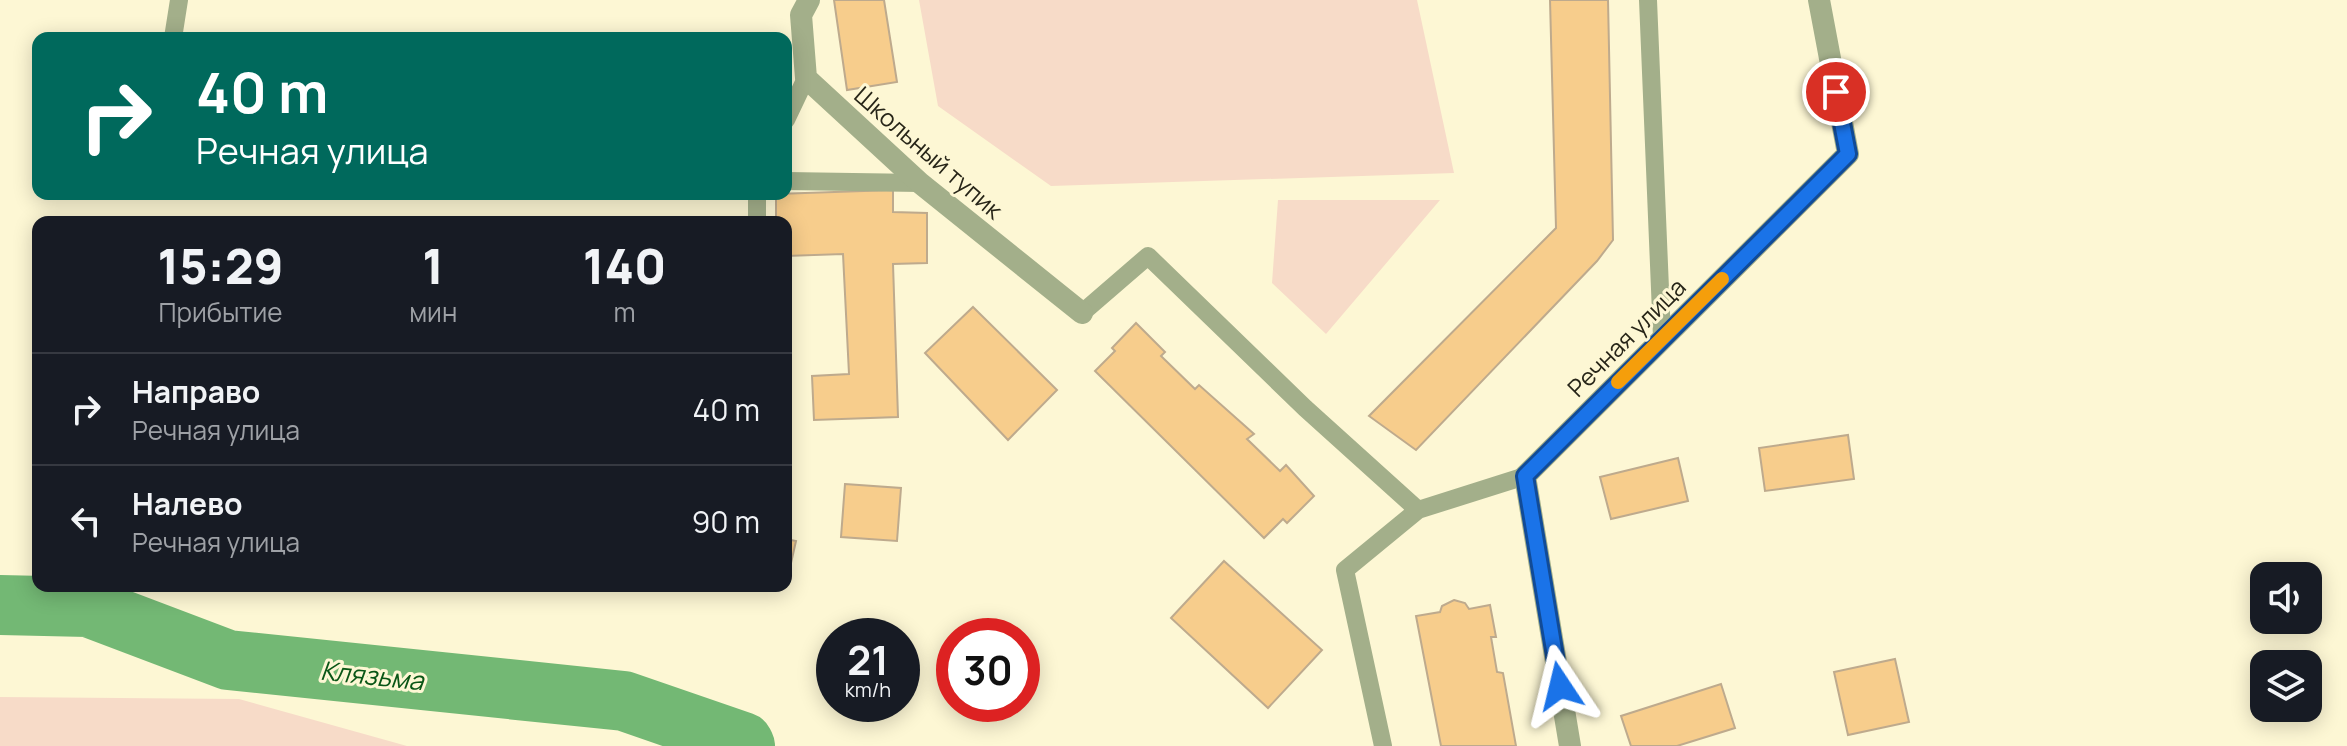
<!DOCTYPE html>
<html lang="ru">
<meta charset="utf-8">
<style>
body{margin:0;font-family:Manrope,sans-serif;background:#242831;color:#f1f3f6;height:100vh;display:flex;flex-direction:column;font-size:30px;white-space:nowrap}
*{box-sizing:border-box;margin:0}
p{font-size:26px;color:#9ea1a6}
.icon{flex:none;width:44px;height:44px;fill:none;stroke:currentColor;stroke-width:2;stroke-linecap:round;stroke-linejoin:round}
.map{position:relative;flex:1;overflow:hidden}
.details{position:absolute;left:32px;top:216px;width:760px;height:376px;display:flex;flex-direction:column;background:#171b24;border-radius:16px;box-shadow:0 4px 20px #0003}
.details>*{flex:none}
.top-card{position:absolute;left:32px;top:32px;width:760px;height:168px;border-radius:16px;box-shadow:0 4px 20px #0003;background:#00695c;color:#fff;overflow:hidden}
.fabs{position:absolute;left:2250px;top:562px;display:grid;gap:16px}
.fabs a{display:grid;place-items:center;width:72px;height:72px;border-radius:16px;background:#171b24;box-shadow:0 4px 20px #0003;font-size:40px}
.speed{position:absolute;left:816px;top:618px;display:flex;gap:16px;font-size:40px;font-weight:700;text-align:center}
.speed>*{display:grid;place-content:center;width:104px;height:104px;border-radius:50%;background:#171b24;box-shadow:0 4px 20px #0003;line-height:1}
.speed small{font-size:20px;font-weight:400}
.speed .limit{border:12px solid #d22;background:#fff;color:#111}
.pin{position:absolute;display:grid;place-items:center;width:68px;height:68px;color:#fff;margin:-34px;border:4px solid #fff;border-radius:50%;box-shadow:0 2px 8px #0007}
.me{position:absolute;width:88px;margin:-44px;rotate:350deg;stroke-linejoin:round;filter:drop-shadow(0 0 6px #0008)}
.turn{display:flex;align-items:center;gap:28px;height:168px;padding:0 32px;font-size:36px}
.turn .icon{width:104px;height:104px;stroke-width:2.5}
.turn b{display:block;font-size:56px;line-height:68px}
.eta{display:flex;justify-content:space-evenly;align-items:center;height:136px;text-align:center}
.eta b{font-size:48px;font-weight:800;line-height:56px}
ul{padding:0;list-style:none}
li{display:flex;align-items:center;gap:24px;height:112px;padding:0 32px;border-top:2px solid #363941}
li div{flex:1}
li b{display:block;font-size:30px}
li em{font-style:normal}
.map>svg:first-child{display:block}
.green{fill:#f7dbc8}
.lines{fill:none;stroke-linecap:round;stroke-linejoin:round}
.river{stroke:#73b874;stroke-width:60}
.building{fill:#f7cd8c;stroke:#beaa8d;stroke-width:2}
.service{stroke:#a3af8a;stroke-width:18}
.minor{stroke:#a3af8a;stroke-width:22}
.route-casing{stroke:#114b97;stroke-width:20}
.route{stroke:#1a73e8;stroke-width:14}
.slow{stroke:#f59e0b;stroke-width:14}
.labels{text-anchor:middle;dominant-baseline:central;stroke-width:6;stroke-linejoin:round;paint-order:stroke}
.street-label{font-size:24px;fill:#272518;stroke:#fdf7d4}
.water-label{font-size:26px;font-style:italic;fill:#0a5616;stroke:#fdf7d4}
</style>
<div class="map">
<svg width="2347" height="746" viewBox="0 0 2347 746">
<rect width="100%" height="100%" fill="#fdf7d4"/>
<path class="green" d="M919,0h498l37,173 -403,13 -113,-80z
M1278,200h162l-114,134 -54,-51z
M0,697l239,2 168,47h-407z"/>
<g class="lines">
<path class="river" d="M0,605l88,2 140,53 396,41 119,41 2,4"/>
</g>
<path class="building" d="M834,0h50l13,82 -50,8z
M1550,0h58l5,240 -16,21 -181,189 -47,-34 187,-188z
M893,190v22l34,1v50l-34,1 5,153 -84,3 -2,-44 37,-2 -6,-120 -57,2v-34h-10v-28z
M973,307l84,83 -49,50 -83,-87z
M1136,323l29,29 -4,4 34,33 4,-4 55,49 -7,5 33,32 6,-6 28,31 -27,27 -4,-4 -19,19 -169,-167 20,-20 -3,-3z
M1848,435l6,44 -89,12 -6,-43z
M1678,458l10,43 -77,18 -11,-42z
M845,484l56,4 -4,53 -56,-4z
M786,539l10,2 -7,31 -3,-1z
M1224,561l98,89 -54,58 -97,-90z
M1454,600l11,3 4,6 21,-4 6,32h-5l6,35 6,1 13,73h-75l-25,-130 24,-4 2,-6z
M1895,659l14,63 -61,13 -14,-63z
M1721,684l14,44 -58,18h-46l-10,-30z"/>
<g class="lines">
<path class="service" d="M1648,0l14,337
M173,38l6,-38
M786,120l20,-42
M786,181l134,2
M757,222v-28
M1082,313l66,-57 157,152 113,102
M1383,746l-38,-176 73,-60 107,-34"/>
<path class="minor" d="M809,0l-8,15 5,63 114,105 162,130
M1570,746l-45,-270 323,-322 -29,-154"/>
</g>
<g class="lines">
<defs>
<path id="route" d="M1560,686l-35,-210 323,-322 -12,-62"/>
</defs>
<use href="#route" class="route-casing"/>
<use href="#route" class="route"/>
<path class="slow" d="M1618,382l104,-103"/>
</g>
<g class="labels">
<g class="street-label">
<text transform="translate(929 152) rotate(41)">Школьный тупик</text>
<text transform="translate(1626 337) rotate(-45)">Речная улица</text>
</g>
<g class="water-label">
<text transform="translate(372 675) rotate(6)">Клязьма</text>
</g>
</g>
</svg>
<div class="fabs">
<a><svg class="icon" aria-label="sound" viewBox="0 0 24 24"><path d="M4 9h4l5-4v14l-5-4H4zM17 9q2 3 0 6"/></svg></a>
<a><svg class="icon" aria-label="layers" viewBox="0 0 24 24"><path d="M12 4l9 5-9 5-9-5zM3 14l9 5 9-5"/></svg></a>
</div>
<div class="speed"><div>21<small>km/h</small></div><div class="limit">30</div></div>
<div class="pin" style="left:1836px;top:92px;background:#d93025"><svg class="icon" aria-label="arrive" viewBox="0 0 24 24"><path d="M6 21V4h12l-3 4 3 4H6"/></svg></div>
<svg class="me" style="left:1560px;top:686px" viewBox="-20 -20 40 40"><path d="M0-17L14 15 0 8-14 15z" fill="#1a73e8" stroke="#fff" stroke-width="4"/></svg>
<div class="top-card">
<div class="turn"><svg class="icon" aria-label="right" viewBox="0 0 24 24"><path d="M7 20v-9h11M14 6l5 5-5 5"/></svg><div><b>40 m</b>Речная улица</div></div>
</div>
<section class="details">
<div class="eta">
<div><b>15:29</b><p>Прибытие</p></div>
<div><b>1</b><p>мин</p></div>
<div><b>140</b><p>m</p></div>
</div>
<ul>
<li><svg class="icon" aria-label="right" viewBox="0 0 24 24"><path d="M7 20v-9h11M14 6l5 5-5 5"/></svg><div><b>Направо</b><p>Речная улица</p></div><em>40 m</em></li>
<li><svg class="icon" aria-label="left" viewBox="0 0 24 24"><path d="M17 20v-9H6M10 6l-5 5 5 5"/></svg><div><b>Налево</b><p>Речная улица</p></div><em>90 m</em></li>
</ul>
</section>
</div>
